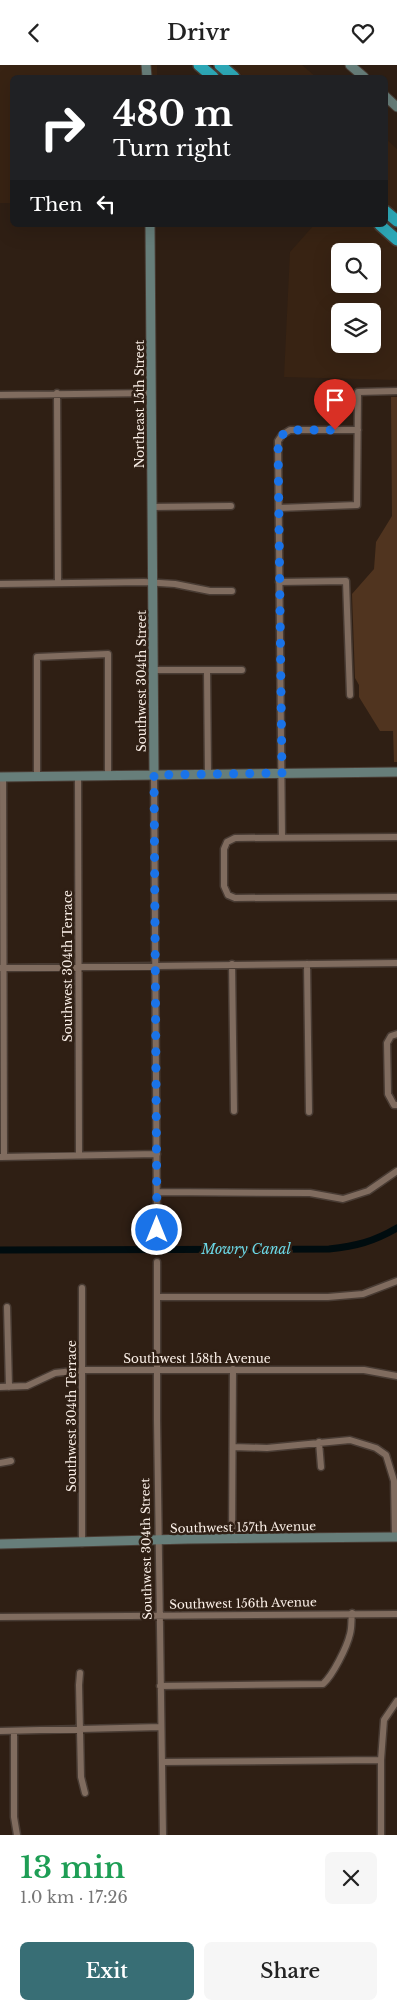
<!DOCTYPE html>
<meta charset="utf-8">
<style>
body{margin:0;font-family:"Libre Baskerville",serif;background:#f6f6f6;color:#222;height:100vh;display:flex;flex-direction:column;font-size:19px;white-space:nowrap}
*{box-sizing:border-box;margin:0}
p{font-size:16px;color:#767676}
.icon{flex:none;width:28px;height:28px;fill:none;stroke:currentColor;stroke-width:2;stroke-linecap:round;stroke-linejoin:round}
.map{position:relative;height:1770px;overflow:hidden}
.sheet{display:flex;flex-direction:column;background:#fff;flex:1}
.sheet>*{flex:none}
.guide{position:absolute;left:10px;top:10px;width:378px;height:152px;border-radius:8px;box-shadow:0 5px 20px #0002;background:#202124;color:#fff;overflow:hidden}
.fabs{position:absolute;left:331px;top:178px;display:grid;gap:10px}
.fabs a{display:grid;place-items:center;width:50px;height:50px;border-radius:8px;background:#fff;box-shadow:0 5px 20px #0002;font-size:25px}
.pin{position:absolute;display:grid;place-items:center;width:42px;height:42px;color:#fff;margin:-51px -21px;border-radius:50% 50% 50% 0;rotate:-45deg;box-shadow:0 0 5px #0007}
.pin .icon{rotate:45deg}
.me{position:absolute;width:55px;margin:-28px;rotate:0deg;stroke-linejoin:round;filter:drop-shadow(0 0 4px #0008)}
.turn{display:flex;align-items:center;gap:18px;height:105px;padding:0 20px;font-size:22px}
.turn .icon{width:65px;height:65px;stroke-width:2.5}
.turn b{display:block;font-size:35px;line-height:42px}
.then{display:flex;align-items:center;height:48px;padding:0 20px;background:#0003;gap:10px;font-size:19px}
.round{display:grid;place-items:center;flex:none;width:52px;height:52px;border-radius:8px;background:#f6f6f6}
.overview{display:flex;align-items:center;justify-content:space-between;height:85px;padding:0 20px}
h1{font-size:30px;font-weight:600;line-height:38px;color:#1e9e55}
.cta{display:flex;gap:10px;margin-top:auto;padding:10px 20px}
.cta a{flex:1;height:58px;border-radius:8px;background:#386e75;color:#fff;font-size:20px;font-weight:600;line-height:58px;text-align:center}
.cta a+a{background:#f6f6f6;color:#222}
header{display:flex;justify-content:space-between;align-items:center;height:65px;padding:0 20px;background:#fff;font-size:22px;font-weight:600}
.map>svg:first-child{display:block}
.built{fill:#382313;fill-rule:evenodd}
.green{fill:#50341f}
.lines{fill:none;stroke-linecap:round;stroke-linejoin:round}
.canal{stroke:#000c0f;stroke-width:7}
.street-casing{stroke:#493c34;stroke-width:9}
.secondary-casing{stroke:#493c34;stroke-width:11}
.highway-casing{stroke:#493c34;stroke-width:14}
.street{stroke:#806c5f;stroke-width:6}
.secondary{stroke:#677e7a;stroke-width:9}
.highway{stroke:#2da9b8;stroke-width:11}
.route{stroke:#1a73e8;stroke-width:9;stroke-dasharray:0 16.2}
.labels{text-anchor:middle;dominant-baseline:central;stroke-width:5;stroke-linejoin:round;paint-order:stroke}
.street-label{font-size:12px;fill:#faefe7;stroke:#2f1f14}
.water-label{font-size:14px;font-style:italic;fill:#6bd7e5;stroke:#2f1f14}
</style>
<header><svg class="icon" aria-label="back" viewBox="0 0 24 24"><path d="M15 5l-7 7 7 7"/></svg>Drivr<svg class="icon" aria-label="heart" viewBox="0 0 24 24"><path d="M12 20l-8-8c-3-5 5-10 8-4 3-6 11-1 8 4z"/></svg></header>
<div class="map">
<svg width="397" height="1770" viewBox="0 0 397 1770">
<rect width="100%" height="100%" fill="#2f1f14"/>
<path class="built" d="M0,0h157v12h-145v126h-12z
M230,0h72l14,12h-72z
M385,73l12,11v231l-113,-3 6,-125 24,-27h71zM340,186h32v33h-32zM340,246h32v33h-32z"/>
<path class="green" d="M391,332h6v365h-3l-1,-31h-13l-21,-34v-12l-4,-7 -3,-84 22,-25 2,-27 16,-26z"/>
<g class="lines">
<path class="canal" d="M0,1185l329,-1c27,-3 44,-7 68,-21"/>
<defs>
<path id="street" d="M57,328l1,190
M0,330l151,-2
M152,442l79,-1
M279,443l78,-3 1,-113 39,-1
M279,517l67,-1 4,114
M0,519l144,-2 31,2 35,7h22
M153,605h89
M207,606l1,103
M154,710l3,455
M3,712l1,380
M37,712v-120l71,-3v122
M78,712l1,378
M282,772l-4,-396 4,-6 8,-5h68
M397,772l-162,1 -8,4 -3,7v37l4,9 7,3 162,-1
M232,899l2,147
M307,899l2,148
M0,903l397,-5
M397,969l-6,2 -4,7 1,51 6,11h3
M1,1092l156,-3
M157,1127l153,1 33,6 25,-8 29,-20
M157,1197v158l6,415
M157,1232h171l35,-3 34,-13
M7,1242l2,80
M0,1322l27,-1 28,-13 27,-3h282l33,6
M319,1377l2,25
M233,1382l34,1 83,-8 26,8 10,7 8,26 1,56
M0,1398l11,-2
M232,1474l1,-170
M82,1478v-255
M0,1552l397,-3
M80,1608l-1,12 2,92 4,16
M160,1621l163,-2c10,-9 24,-37 27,-50 2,-7 1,-14 2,-21
M0,1666l161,-4
M14,1666v86l3,18
M162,1697l219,-2
M381,1770v-75l3,-40 13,-19"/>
<path id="secondary" d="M146,0l1,12
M350,0l14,12
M385,31l12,11
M150,160l4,550
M0,712l397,-5
M0,1479l188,-5 209,-2"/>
<path id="highway" d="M199,0l14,12
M220,0l14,12
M385,146l12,10
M380,160l17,15"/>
</defs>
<use href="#street" class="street-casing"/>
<use href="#secondary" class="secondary-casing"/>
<use href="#highway" class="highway-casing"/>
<use href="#street" class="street"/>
<use href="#secondary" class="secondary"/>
<use href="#highway" class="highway"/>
</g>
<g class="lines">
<path class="route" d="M157,1165l-3,-455 128,-2 -4,-332 4,-6 8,-5h45"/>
</g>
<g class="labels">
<g class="street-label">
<text transform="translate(139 339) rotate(-90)">Northeast 15th Street</text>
<text transform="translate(141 616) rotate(-90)">Southwest 304th Street</text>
<text transform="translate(67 901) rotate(-90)">Southwest 304th Terrace</text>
<text x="197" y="1293">Southwest 158th Avenue</text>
<text transform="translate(71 1351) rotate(-90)">Southwest 304th Terrace</text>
<text transform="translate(243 1462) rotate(-1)">Southwest 157th Avenue</text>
<text transform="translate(146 1484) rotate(-91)">Southwest 304th Street</text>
<text transform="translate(243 1538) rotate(-1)">Southwest 156th Avenue</text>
</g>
<g class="water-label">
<text x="246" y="1184">Mowry Canal</text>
</g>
</g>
</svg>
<div class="fabs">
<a><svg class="icon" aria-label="search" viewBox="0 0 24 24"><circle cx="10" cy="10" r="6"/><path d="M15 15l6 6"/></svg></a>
<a><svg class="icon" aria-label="layers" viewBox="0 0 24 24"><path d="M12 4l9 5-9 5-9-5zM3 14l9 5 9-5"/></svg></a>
</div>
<div class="pin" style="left:335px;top:365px;background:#d93025"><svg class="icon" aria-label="arrive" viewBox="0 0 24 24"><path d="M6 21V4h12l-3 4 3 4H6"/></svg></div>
<svg class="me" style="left:157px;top:1165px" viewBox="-20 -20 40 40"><circle r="17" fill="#1a73e8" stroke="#fff" stroke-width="3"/><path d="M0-11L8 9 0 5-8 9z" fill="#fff"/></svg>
<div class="guide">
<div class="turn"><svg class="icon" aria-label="right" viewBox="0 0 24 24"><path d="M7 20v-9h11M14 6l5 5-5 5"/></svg><div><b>480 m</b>Turn right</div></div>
<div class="then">Then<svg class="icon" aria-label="left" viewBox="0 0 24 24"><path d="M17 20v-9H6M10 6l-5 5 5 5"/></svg></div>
</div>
</div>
<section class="sheet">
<div class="overview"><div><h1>13 min</h1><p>1.0 km · 17:26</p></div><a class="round"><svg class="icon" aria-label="close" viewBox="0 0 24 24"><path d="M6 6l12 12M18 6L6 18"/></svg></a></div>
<div class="cta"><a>Exit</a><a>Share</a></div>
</section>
